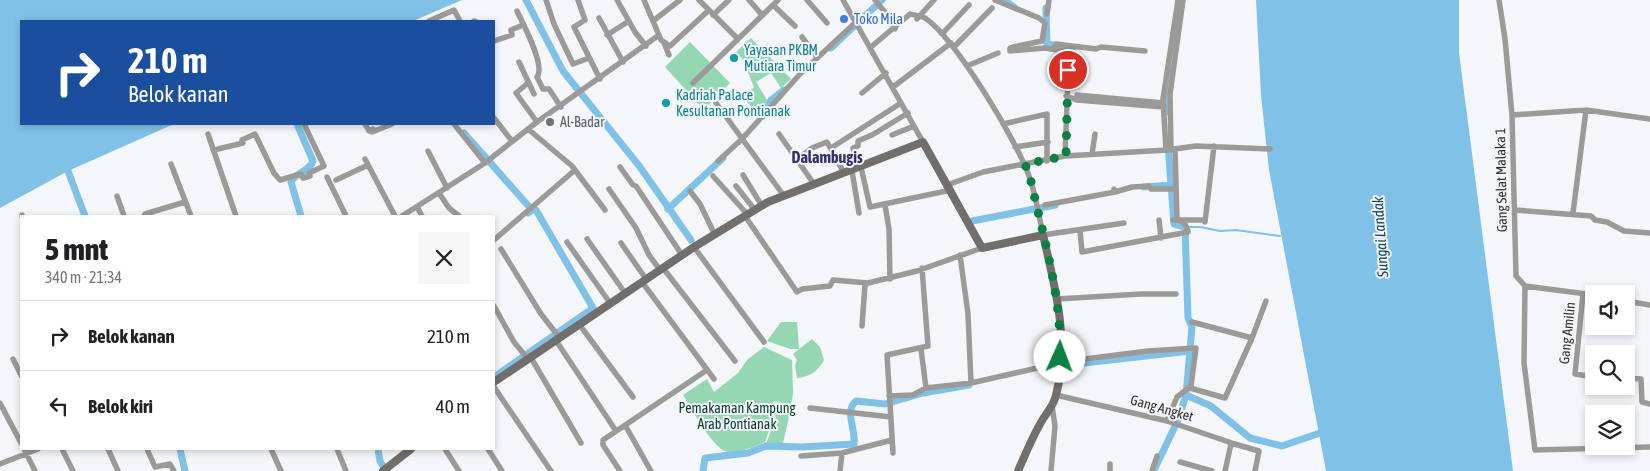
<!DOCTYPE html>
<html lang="id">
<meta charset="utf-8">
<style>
body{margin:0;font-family:"Asap Condensed",sans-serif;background:#f6f6f6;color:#202124;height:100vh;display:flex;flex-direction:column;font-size:19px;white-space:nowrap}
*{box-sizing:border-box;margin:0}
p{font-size:16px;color:#757577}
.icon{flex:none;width:28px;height:28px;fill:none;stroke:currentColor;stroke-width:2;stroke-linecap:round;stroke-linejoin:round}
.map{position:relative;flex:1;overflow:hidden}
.drawer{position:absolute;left:20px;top:215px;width:475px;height:235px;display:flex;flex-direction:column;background:#fff;border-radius:0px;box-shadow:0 2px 8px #0003}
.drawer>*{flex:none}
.banner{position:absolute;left:20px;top:20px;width:475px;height:105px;border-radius:0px;box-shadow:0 2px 8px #0003;background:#1a4fa0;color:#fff;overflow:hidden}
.fabs{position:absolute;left:1585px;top:285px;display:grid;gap:10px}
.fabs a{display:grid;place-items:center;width:50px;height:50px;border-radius:0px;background:#fff;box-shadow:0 2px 8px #0003;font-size:25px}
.pin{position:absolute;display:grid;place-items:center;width:42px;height:42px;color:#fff;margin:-21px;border:2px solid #fff;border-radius:50%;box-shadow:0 1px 5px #0007}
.me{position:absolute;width:55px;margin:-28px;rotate:2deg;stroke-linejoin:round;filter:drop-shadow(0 0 4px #0008)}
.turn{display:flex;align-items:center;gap:18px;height:105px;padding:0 25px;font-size:22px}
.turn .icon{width:65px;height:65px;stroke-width:2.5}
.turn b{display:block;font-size:35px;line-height:42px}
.round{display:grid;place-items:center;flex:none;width:52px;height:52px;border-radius:0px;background:#f6f6f6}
.summary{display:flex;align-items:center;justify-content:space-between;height:85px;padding:0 25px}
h1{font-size:30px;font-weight:800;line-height:38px}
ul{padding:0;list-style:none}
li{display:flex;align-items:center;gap:15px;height:70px;padding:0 25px;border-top:1px solid #e0e0e0}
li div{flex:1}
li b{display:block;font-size:19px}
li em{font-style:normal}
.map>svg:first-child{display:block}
.green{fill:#96d7b3}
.water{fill:#80c1e7}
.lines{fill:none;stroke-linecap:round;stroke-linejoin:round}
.stream{stroke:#80c1e7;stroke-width:2}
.canal{stroke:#80c1e7;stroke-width:7}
.street{stroke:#9c9a99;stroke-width:5.5}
.secondary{stroke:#716e6d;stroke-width:8}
.route{stroke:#0b8043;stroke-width:9;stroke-dasharray:0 16.2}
.shop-dot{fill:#3f7fe0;stroke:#f4f6fa;stroke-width:2}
.culture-dot{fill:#0f9aa8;stroke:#f4f6fa;stroke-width:2}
.worship-dot{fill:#6b7280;stroke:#f4f6fa;stroke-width:2}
.labels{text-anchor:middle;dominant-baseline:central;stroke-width:4;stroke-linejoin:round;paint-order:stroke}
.shop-label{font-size:14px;fill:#366cbe;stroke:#f4f6fa;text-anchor:start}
.culture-label{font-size:14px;fill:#0d838f;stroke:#f4f6fa;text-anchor:start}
.worship-label{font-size:14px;fill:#5b616d;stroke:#f4f6fa;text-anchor:start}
.street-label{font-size:14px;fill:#2f3031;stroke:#f4f6fa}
.park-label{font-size:14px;fill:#073e27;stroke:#f4f6fa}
.water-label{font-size:15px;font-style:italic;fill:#124660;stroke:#f4f6fa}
.quarter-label{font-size:16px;font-weight:bold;fill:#34306c;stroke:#f4f6fa}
</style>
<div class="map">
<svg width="1650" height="471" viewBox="0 0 1650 471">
<rect width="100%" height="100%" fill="#f4f6fa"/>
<path class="green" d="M751,38l40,41 -10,9 -10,-15 -15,9 11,18 -9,15 -14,-17 10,-11 -7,-17 1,-5 -12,-13z
M690,42l40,41 -26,27 -39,-43z
M781,322h16l2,27h-9l-23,-8z
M812,339l8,8 4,13c-6,11 -14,17 -27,18l-2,-12 2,-6 -4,-6z
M764,347l28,13 1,33 -2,12 -17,-4 -4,9 4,7 -9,25c-11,5 -25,11 -37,10 -15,-2 -37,-45 -45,-57l24,-16 7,13 24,-19 9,-13z
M775,402l16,6 -8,35 -17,1 10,-27 -4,-7z"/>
<path class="water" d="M0,0h462l-49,21h-392v103h153l-106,47 -68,37z
M1256,0h203v53l54,418h-187l-57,-301 -8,-75z"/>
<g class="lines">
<path class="stream" d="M1187,227h13l20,4 16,-1 44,6"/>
<path class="canal" d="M526,0l37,71 77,96 51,73
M1004,0l10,7
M1046,8l1,36 25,4 -1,12
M831,48l51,-48
M1166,112l4,-41
M763,116l8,-16 13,-10
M297,124l16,37c-4,11 -17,11 -22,21l10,34
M464,133l68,77 -4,3
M68,171l17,45
M1144,187l27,-2
M668,209l55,-51
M972,221l83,-16
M1057,366l133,-15
M494,377l99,-69 -57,-98h-4
M1186,395l25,11 39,32 32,8 38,-13
M180,449l5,22
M378,449l2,12 6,10
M1155,468l23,-48 8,-25 6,-68 -4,-9 -3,-91 -11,-3 -6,-79
M703,471l2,-13 43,-5 18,-7 36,1 52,-3c2,-15 -10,-33 2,-43l29,3 38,-11 46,-8"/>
<path class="street" d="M546,0l8,24 19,40 16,-6
M578,0l7,20 -11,7 26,52
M617,0l18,32 11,14
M644,0l17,40 9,6 38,-35
M699,0l39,39
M749,0l13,15
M807,0l20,23
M843,0l80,142
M875,0l21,26 -1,3
M995,0l44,18 6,5 -3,18 -29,6 -3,1v3l35,-3 24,4 -4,104
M1499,0l6,39 7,76 4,161 9,10 69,9
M773,5l22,21
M517,11c6,13 29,55 20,66l6,12h6l12,18
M1047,14l2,-14
M713,15l16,-15
M599,18l24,44
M917,19l17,-19
M429,21l25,-11 6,11
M474,21h1
M653,21l27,-21
M942,34l27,-29
M607,35l22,-14
M802,37l15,20
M494,41l18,-6 -1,-5 12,-5
M664,43l5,12
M871,47l39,-33c5,1 11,2 15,4 30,20 92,123 104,158 7,19 10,40 14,59l81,-12
M954,47l38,-39
M1054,48l2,-4 40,5 5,-2 44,4
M519,62l15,32
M967,66l31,-13
M528,83l-12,10 21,29
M693,83l85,-83
M893,87l58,-44
M862,93l24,-20
M1066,96l11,4 87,7
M1077,100v-5l86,8
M716,103l68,93
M1512,115l74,-5 64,9
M494,118l18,23
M365,124l4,7 4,-2 1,2
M454,124l31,39
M1003,124l44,-10v47
M528,129l44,37 33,44
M372,132l20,-8
M208,134l28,82
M779,134l35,50
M892,135l22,-9
M1015,147l33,-5
M831,148l70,-45
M218,149l25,-6 -1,-3 13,-6 19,39 6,7 21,-6 2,4 7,-2 -1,-3 15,-7 -20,-42
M1175,149l2,69 8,6 3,7
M1166,150l-3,-51 15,-99
M1171,150l-1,-56 13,-94
M428,151l19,37
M1092,154l3,-20
M365,159l30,57
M798,159l14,-11 15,-6 17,31
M718,161l24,-22 58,-65 56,-52
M171,164l20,52
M620,167l13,18 3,1 46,69
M861,167l9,40 81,-17
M859,168l-6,-20 5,-2v-5l14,-6 36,-22
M852,171l7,42
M743,175l19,31
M713,176l35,39
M327,177l19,39
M336,180l32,-15
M947,185l36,-13 82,-16 102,-6 29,-4 74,3
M736,186l19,24
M609,189l27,39 13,27 11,15
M1114,189l1,3 17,-5 17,-1 2,3h25
M690,191l10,13 15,31
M439,193l10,15 10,8
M117,196l7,20
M885,205l4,24 1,50
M1045,205l70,-13
M417,207l5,9
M1515,210l76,6 4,4 12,2 17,9 26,2
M1573,213l13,-103
M22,215v1
M144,216l1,-2 40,-12
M402,216l83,-53 52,-41 122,-87
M745,216l52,76 5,-3 28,-3 3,-6 35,3
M1159,220l2,18
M1173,220h32
M1205,222l9,-76
M1080,230l2,22 106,-20
M587,239l38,54
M494,240l81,-70
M567,242l43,61
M621,243l25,36
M694,247l70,95
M501,249l40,65 18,23
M960,255l8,59 3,69
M663,268l72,93
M642,282l72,97
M1525,286l-1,77 11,87 115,-3
M1583,294l-8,80 19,3
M1057,299l84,-5h35
M1626,301l24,4
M494,306l20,36 13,16
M1192,322l60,16 14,-37
M579,324l54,73
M862,326l3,-41 3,-2 49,-12 65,-23
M555,339l61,92
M921,349l5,39
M530,356l51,87
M1060,357l25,2 63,-8 48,-3 -5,38 -14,11 -10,24
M13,359l8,16
M1626,378l15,1 1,23 8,2
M494,387l57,84
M1190,388l35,10 27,-60
M1056,395l111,26 62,21 2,2 -6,27
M889,396l24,-1 13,-7 45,-5 84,-19 5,-4
M0,403l21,40
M810,408l81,9
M625,425l26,46
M1231,443l28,8 -4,20
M24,449l11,22
M62,449l11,22
M108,449l10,22
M147,449l8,18 15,-3 4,7
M271,449l10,22
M337,449l9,22
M445,449l14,22
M488,449l14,22
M893,453l-6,-98 41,-9 -6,-78
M801,456l41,-3 50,-13
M1180,462l32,9
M0,464l38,-15
M620,471l-17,-26v-5l104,-70
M840,471l2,-18
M1051,471l4,-45 -3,-20
M1110,471v-7
M1152,471l5,-15"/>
<path class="secondary" d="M494,382l200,-135 74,-45 155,-60 59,106 61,-13c12,52 27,107 13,160 -2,10 -8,16 -13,24 -10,16 -17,34 -25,52
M383,471l28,-22"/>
</g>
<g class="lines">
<path class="route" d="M1060,357c2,-60 -17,-121 -30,-180l-5,-13 41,-8 2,-86"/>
</g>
<circle class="shop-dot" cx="844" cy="19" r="5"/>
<g class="culture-dot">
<circle cx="734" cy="58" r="5"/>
<circle cx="666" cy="103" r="5"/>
</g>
<circle class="worship-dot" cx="550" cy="122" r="5"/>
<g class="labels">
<g class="shop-label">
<text x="854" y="19">Toko Mila</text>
</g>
<g class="culture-label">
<text x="744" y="50">Yayasan PKBM<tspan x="744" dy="16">Mutiara Timur</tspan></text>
<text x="676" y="95">Kadriah Palace<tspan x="676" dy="16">Kesultanan Pontianak</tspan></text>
</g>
<g class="worship-label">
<text x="560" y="122">Al-Badar</text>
</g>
<g class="street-label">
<text transform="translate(1501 180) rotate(-91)">Gang Selat Malaka 1</text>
<text transform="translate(1567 333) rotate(-84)">Gang Amilin</text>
<text transform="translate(1162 408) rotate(16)">Gang Angket</text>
</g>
<g class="park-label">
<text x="737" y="408">Pemakaman Kampung<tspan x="737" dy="16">Arab Pontianak</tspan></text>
</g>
<g class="water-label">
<text transform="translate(1380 237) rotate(-94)">Sungai Landak</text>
</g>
<g class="quarter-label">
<text x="827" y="157">Dalambugis</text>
</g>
</g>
</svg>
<div class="fabs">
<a><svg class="icon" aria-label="sound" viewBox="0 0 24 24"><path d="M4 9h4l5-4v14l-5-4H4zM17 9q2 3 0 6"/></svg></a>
<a><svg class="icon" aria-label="search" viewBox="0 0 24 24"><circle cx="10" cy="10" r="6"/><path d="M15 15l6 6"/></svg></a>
<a><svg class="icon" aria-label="layers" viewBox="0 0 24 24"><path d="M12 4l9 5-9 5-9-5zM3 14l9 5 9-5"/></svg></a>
</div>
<div class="pin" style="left:1068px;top:70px;background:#d93025"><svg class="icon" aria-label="arrive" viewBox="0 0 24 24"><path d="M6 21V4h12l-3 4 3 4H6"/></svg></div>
<svg class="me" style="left:1060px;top:357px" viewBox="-20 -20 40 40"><circle r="19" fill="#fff"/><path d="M0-13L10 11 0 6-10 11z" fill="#0b8043"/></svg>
<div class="banner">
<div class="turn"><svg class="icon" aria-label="right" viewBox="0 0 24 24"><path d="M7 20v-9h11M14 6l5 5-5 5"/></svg><div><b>210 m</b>Belok kanan</div></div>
</div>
<section class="drawer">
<div class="summary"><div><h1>5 mnt</h1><p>340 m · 21:34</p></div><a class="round"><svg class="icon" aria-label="close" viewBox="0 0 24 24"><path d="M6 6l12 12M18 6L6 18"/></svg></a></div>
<ul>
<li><svg class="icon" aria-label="right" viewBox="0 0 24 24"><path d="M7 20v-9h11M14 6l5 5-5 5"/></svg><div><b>Belok kanan</b></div><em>210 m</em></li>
<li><svg class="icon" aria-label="left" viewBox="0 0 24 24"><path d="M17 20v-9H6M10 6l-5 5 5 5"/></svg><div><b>Belok kiri</b></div><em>40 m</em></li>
</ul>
</section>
</div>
